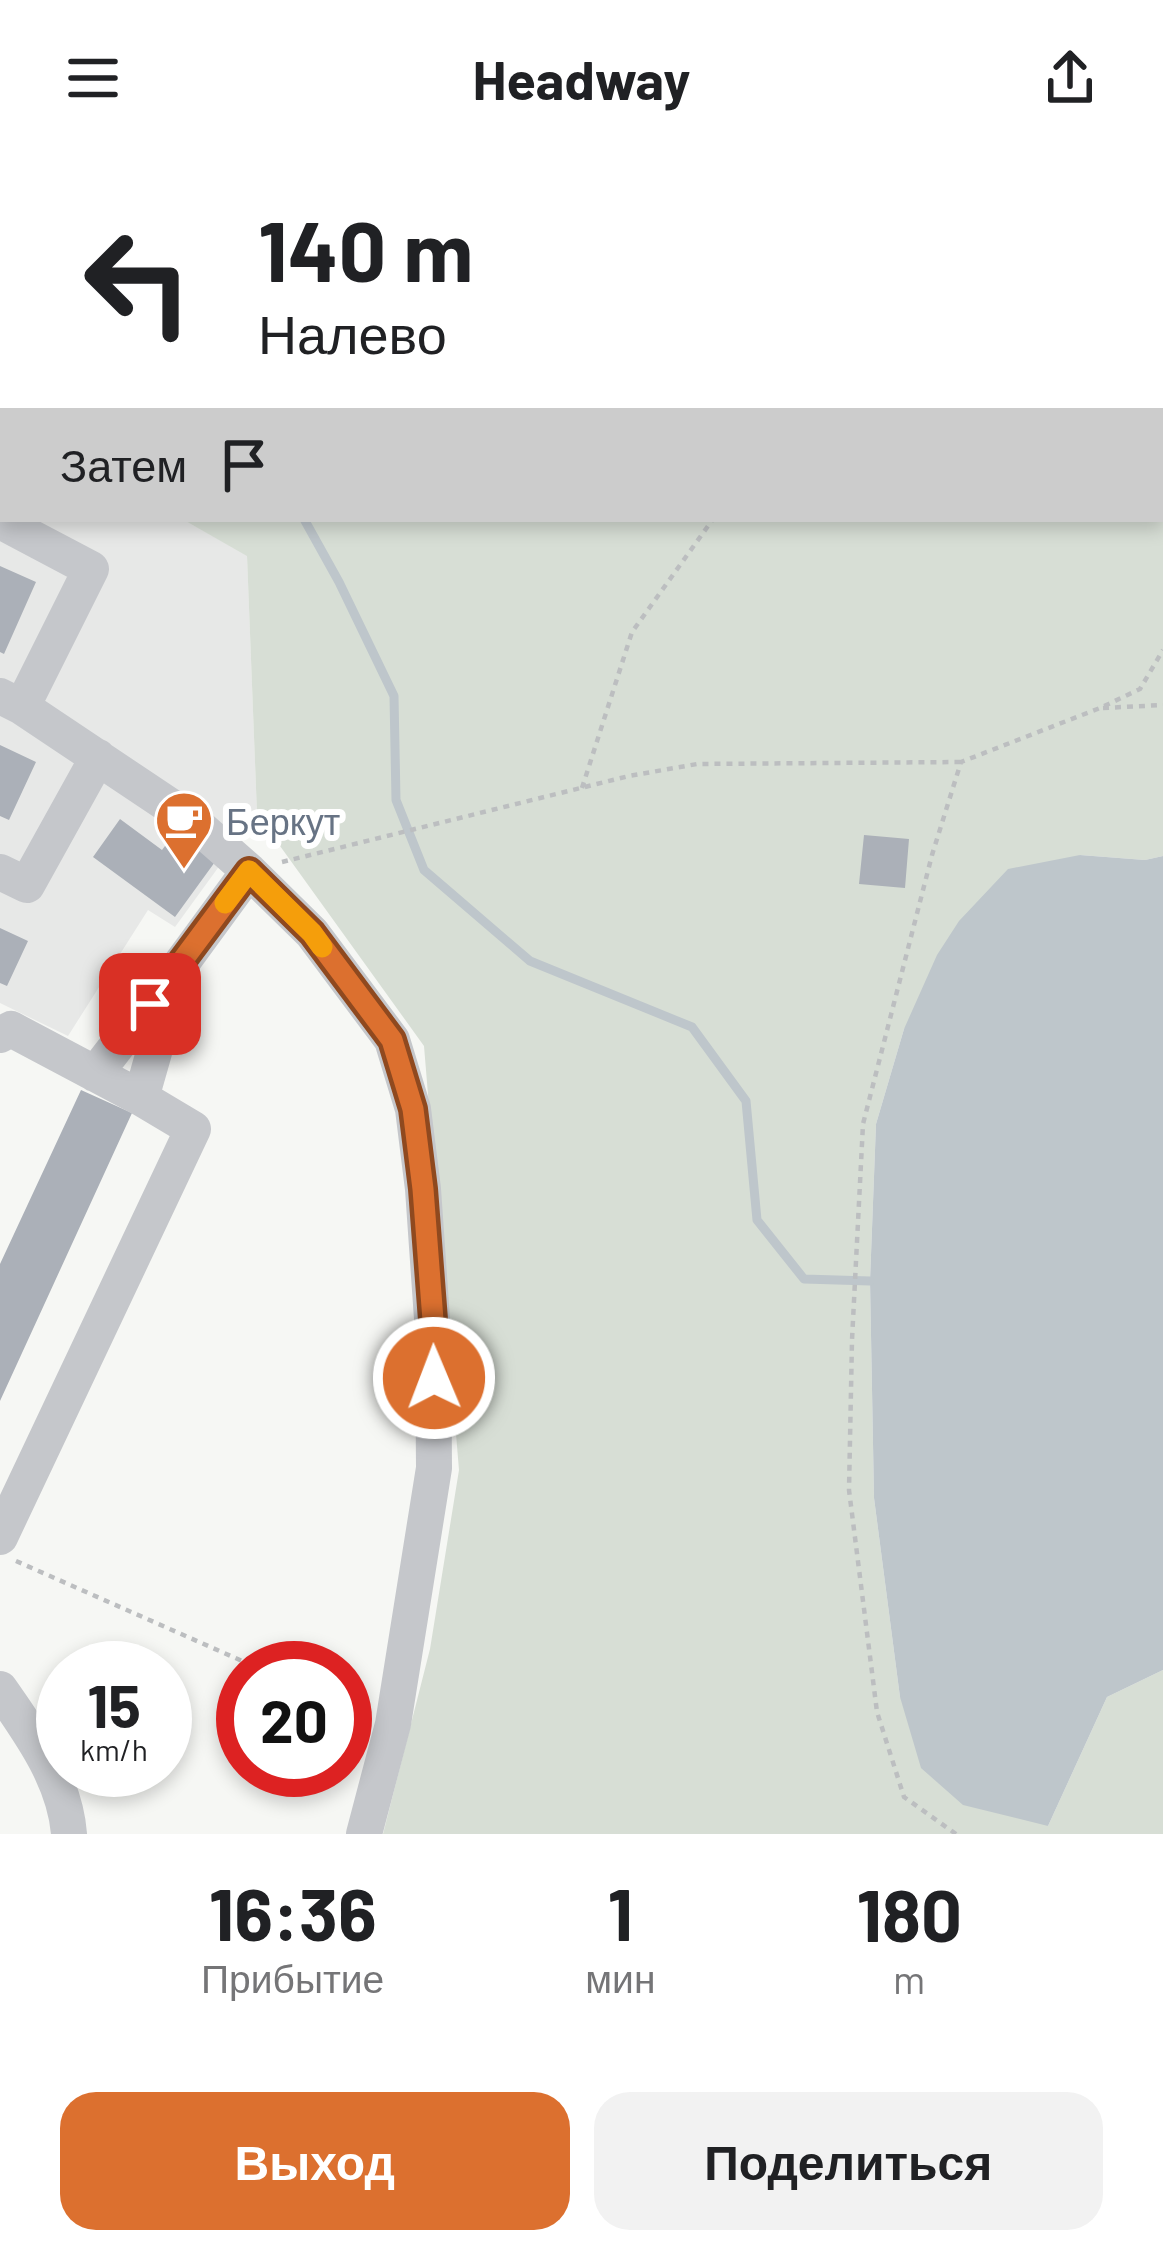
<!DOCTYPE html>
<html lang="ru">
<meta charset="utf-8">
<style>
body{margin:0;font-family:Barlow,sans-serif;background:#f2f2f2;color:#202124;height:100vh;display:flex;flex-direction:column;font-size:45px;white-space:nowrap}
*{box-sizing:border-box;margin:0}
p{font-size:39px;color:#757577}
.icon{flex:none;width:66px;height:66px;fill:none;stroke:currentColor;stroke-width:2;stroke-linecap:round;stroke-linejoin:round}
.map{position:relative;height:1678px;overflow:hidden}
.sheet{display:flex;flex-direction:column;background:#fff;flex:1}
.sheet>*{flex:none}
.top-card{position:absolute;left:0px;top:0px;width:1164px;height:366px;box-shadow:0 6px 18px #0003;background:#fff;color:#202124;overflow:hidden}
.speed{position:absolute;left:36px;top:1485px;display:flex;gap:24px;font-size:60px;font-weight:700;text-align:center}
.speed>*{display:grid;place-content:center;width:156px;height:156px;border-radius:50%;background:#fff;box-shadow:0 6px 18px #0003;line-height:1}
.speed small{font-size:30px;font-weight:400}
.speed .limit{border:18px solid #d22;background:#fff;color:#111}
.pin{position:absolute;display:grid;place-items:center;width:102px;height:102px;color:#fff;margin:-51px;border-radius:24px;box-shadow:0 6px 18px #0006}
.me{position:absolute;width:132px;margin:-66px;rotate:359deg;stroke-linejoin:round;filter:drop-shadow(0 0 9px #0008)}
.turn{display:flex;align-items:center;gap:42px;height:252px;padding:0 60px;font-size:54px}
.turn .icon{width:156px;height:156px;stroke-width:2.5}
.turn b{display:block;font-size:84px;line-height:102px}
.then{display:flex;align-items:center;height:114px;padding:0 60px;background:#0003;gap:24px;font-size:45px}
.eta{display:flex;justify-content:space-evenly;align-items:center;height:204px;text-align:center}
.eta b{font-size:72px;font-weight:700;line-height:84px}
.action{display:flex;gap:24px;margin-top:auto;padding:24px 60px}
.action a{flex:1;height:138px;border-radius:36px;background:#dc702f;color:#fff;font-size:48px;font-weight:700;line-height:138px;text-align:center}
.action a+a{background:#f2f2f2;color:#202124}
header{display:flex;justify-content:space-between;align-items:center;height:156px;padding:0 60px;background:#fff;font-size:54px;font-weight:700}
.map>svg:first-child{display:block}
.built{fill:#e7e8e7}
.green{fill:#d7ded5}
.water{fill:#bec6cb}
.lines{fill:none;stroke-linecap:round;stroke-linejoin:round}
.stream{stroke:#bec6cb;stroke-width:9}
.building{fill:#abb0b8}
.path{stroke:#bcbec0;stroke-width:4.5;stroke-dasharray:6 6;stroke-linecap:butt}
.minor{stroke:#c5c7cb;stroke-width:36}
.route-casing{stroke:#8f491f;stroke-width:30}
.route{stroke:#dc702f;stroke-width:21}
.slow{stroke:#f59e0b;stroke-width:21}
.labels{text-anchor:middle;dominant-baseline:central;stroke-width:12;stroke-linejoin:round;paint-order:stroke}
.poi-label{font-size:36px;fill:#677384;stroke:#fff;text-anchor:start}
</style>
<header><svg class="icon" aria-label="menu" viewBox="0 0 24 24"><path d="M4 6h16M4 12h16M4 18h16"/></svg>Headway<svg class="icon" aria-label="share" viewBox="0 0 24 24"><path d="M12 15V3M7 8l5-5 5 5M5 13v7h14v-7"/></svg></header>
<div class="map">
<svg width="1163" height="1678" viewBox="0 0 1163 1678">
<rect width="100%" height="100%" fill="#f6f7f4"/>
<path class="built" d="M0,261l3,2v100h179l65,36 10,259 -82,113 -27,-17 -80,126 -68,-33z"/>
<path class="green" d="M220,0h943v700l-18,4 -65,-5 -176,174 -28,95 -6,157 4,217 26,199 148,129 59,-129 56,-27v164h-780l47,-185 29,-179 -35,-424 -167,-232 -10,-258 -65,-37h979v-360h-940z"/>
<path class="water" d="M1080,699l65,5 18,-4v814l-56,27 -59,129 -85,-21 -42,-37 -21,-71 -26,-199 -4,-217 6,-157 28,-95 33,-74 22,-34 49,-52z"/>
<g class="lines">
<path class="stream" d="M0,139l3,1
M304,363l35,63 55,114 2,104 28,70 106,91 162,66 54,74 11,119 47,59 66,2"/>
</g>
<path class="building" d="M0,410l36,16 -32,72 -4,-2z
M0,589l36,17 -27,58 -9,-4z
M120,663l42,31 18,-24 40,29 -45,62 -82,-60z
M864,679l45,4 -4,49 -46,-4z
M0,772l28,13 -21,45 -7,-3z
M81,934l51,23 -132,288v-137z"/>
<g class="lines">
<path class="path" d="M683,0l5,3
M1103,552l60,-3
M582,632l50,-156 81,-113
M282,706l347,-86 68,-12 264,-2
M16,1405l242,107
M345,1548l17,7
M956,1678l-52,-37 -27,-85 -28,-222 3,-150 11,-216 69,-269 29,-93 139,-54 40,-19 23,-39"/>
<path class="minor" d="M0,365l91,48 -69,138
M0,540l22,11 169,113 58,51 63,62 80,107 21,69 10,80 10,144 1,135 -41,256 -29,110
M0,716l27,13 71,-128
M0,879l11,-6 130,69
M95,918l69,-89
M0,1381l193,-408 -52,-31 37,-130 71,-97
M0,1533c30,43 65,91 69,145"/>
</g>
<g class="lines">
<defs>
<path id="route" d="M150,848l99,-133 63,62 80,107 21,69 10,80 11,144v45"/>
</defs>
<use href="#route" class="route-casing"/>
<use href="#route" class="route"/>
<path class="slow" d="M225,747l24,-32 63,62 10,14"/>
</g>
<defs>
<symbol id="cafe-pin" viewBox="-11 -11 22 30"><path d="M0 17L-7.5 6A9.5 9.5 0 1 1 7.5 6Z" fill="#dc702f" stroke="#fff"/><path d="M-5.5-4.5H6V0H3Q3 3.5 0 3.5H-2.5Q-5.5 3.5-5.5 0ZM3-3.2v2h1.7v-2ZM-6 4.5H4V6H-6Z" fill="#fff"/></symbol>
</defs>
<g fill-rule="evenodd">
<use href="#cafe-pin" x="151" y="631" width="66" height="90"/>
</g>
<g class="labels">
<g class="poi-label">
<text x="226" y="664">Беркут</text>
</g>
</g>
</svg>
<div class="speed"><div>15<small>km/h</small></div><div class="limit">20</div></div>
<div class="pin" style="left:150px;top:848px;background:#d93025"><svg class="icon" aria-label="arrive" viewBox="0 0 24 24"><path d="M6 21V4h12l-3 4 3 4H6"/></svg></div>
<svg class="me" style="left:434px;top:1222px" viewBox="-20 -20 40 40"><circle r="17" fill="#dc702f" stroke="#fff" stroke-width="3"/><path d="M0-11L8 9 0 5-8 9z" fill="#fff"/></svg>
<div class="top-card">
<div class="turn"><svg class="icon" aria-label="left" viewBox="0 0 24 24"><path d="M17 20v-9H6M10 6l-5 5 5 5"/></svg><div><b>140 m</b>Налево</div></div>
<div class="then">Затем<svg class="icon" aria-label="arrive" viewBox="0 0 24 24"><path d="M6 21V4h12l-3 4 3 4H6"/></svg></div>
</div>
</div>
<section class="sheet">
<div class="eta">
<div><b>16:36</b><p>Прибытие</p></div>
<div><b>1</b><p>мин</p></div>
<div><b>180</b><p>m</p></div>
</div>
<div class="action"><a>Выход</a><a>Поделиться</a></div>
</section>
